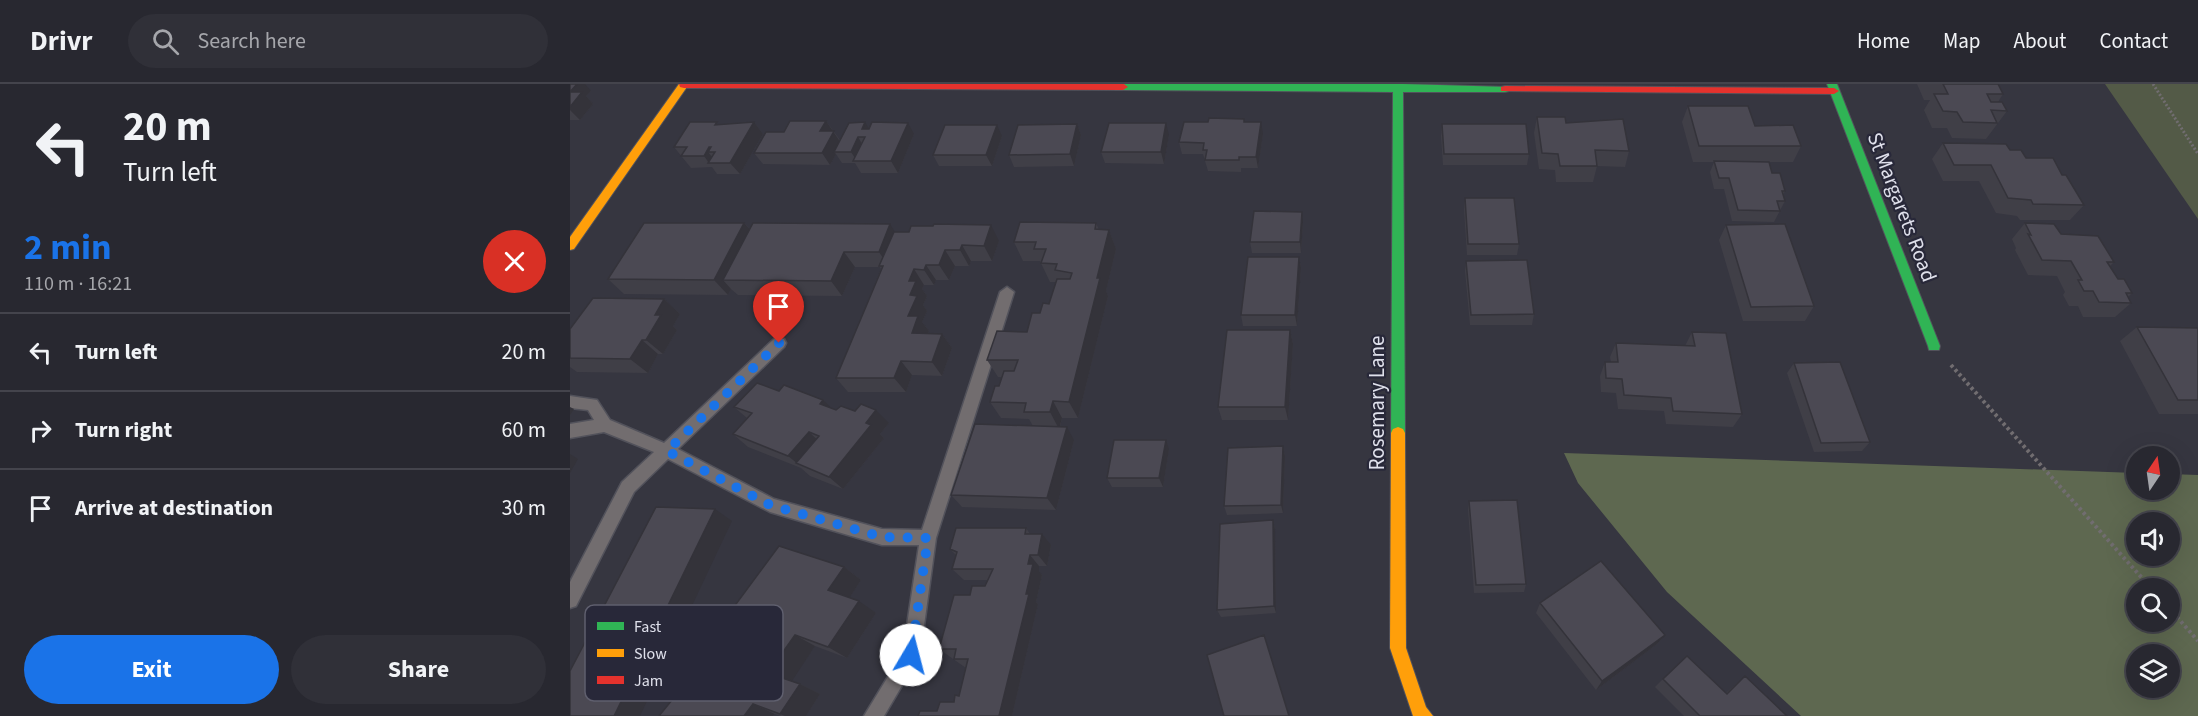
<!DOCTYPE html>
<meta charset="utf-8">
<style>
body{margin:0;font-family:"Source Sans 3",sans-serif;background:#303038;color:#f1f3f6;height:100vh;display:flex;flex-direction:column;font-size:22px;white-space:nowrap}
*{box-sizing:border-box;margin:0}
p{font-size:20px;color:#a5a6ab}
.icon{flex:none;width:33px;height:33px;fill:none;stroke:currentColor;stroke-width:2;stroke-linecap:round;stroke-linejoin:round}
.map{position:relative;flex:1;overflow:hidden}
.details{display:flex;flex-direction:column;background:#282830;width:570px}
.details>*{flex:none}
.top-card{background:#282830;color:#f1f3f6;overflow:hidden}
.needle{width:39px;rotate:13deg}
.controls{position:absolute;left:1556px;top:362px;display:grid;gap:12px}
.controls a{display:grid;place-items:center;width:54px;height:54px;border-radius:50%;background:#282830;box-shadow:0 6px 24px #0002,0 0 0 2px #44444c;font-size:30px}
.pin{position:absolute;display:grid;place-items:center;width:51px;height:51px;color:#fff;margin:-62px -26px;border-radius:50% 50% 50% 0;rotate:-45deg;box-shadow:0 0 6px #0007}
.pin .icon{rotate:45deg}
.me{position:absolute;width:66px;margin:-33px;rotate:8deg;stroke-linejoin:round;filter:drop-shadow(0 0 4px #0008)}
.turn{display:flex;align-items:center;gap:21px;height:126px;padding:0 24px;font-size:27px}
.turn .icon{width:78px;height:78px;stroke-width:2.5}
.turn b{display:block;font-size:42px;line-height:51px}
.round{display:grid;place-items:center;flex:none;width:63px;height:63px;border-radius:32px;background:#303038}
.summary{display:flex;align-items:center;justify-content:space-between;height:102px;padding:0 24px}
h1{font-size:36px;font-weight:700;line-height:45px;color:#1a73e8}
.button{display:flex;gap:12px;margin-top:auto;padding:12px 24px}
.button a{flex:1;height:69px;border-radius:36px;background:#1a73e8;color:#fff;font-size:24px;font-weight:700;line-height:69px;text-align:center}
.button a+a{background:#303038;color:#f1f3f6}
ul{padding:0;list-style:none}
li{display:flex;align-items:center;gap:18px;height:78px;padding:0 24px;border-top:2px solid #44444c}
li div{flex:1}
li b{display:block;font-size:22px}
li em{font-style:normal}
header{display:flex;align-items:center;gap:36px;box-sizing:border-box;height:84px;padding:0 30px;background:#282830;border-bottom:2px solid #44444c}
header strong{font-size:28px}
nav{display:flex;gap:33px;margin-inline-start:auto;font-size:21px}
.search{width:420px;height:54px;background:#303038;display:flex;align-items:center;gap:15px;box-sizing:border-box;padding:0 21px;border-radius:33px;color:#a5a6ab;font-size:22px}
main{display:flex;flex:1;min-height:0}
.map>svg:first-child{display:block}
.green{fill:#535a47}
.forest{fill:#5e6850;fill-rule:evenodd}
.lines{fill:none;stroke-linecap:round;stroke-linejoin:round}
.lane-casing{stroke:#52525b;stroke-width:3}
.fast-casing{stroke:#52525b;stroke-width:2}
.slow-casing{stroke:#52525b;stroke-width:2}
.jam-casing{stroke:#52525b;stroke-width:2}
.path-far1{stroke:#716d70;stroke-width:3;stroke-dasharray:2 2;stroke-linecap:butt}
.path{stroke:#716d70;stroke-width:4;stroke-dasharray:3 3;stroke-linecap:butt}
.lane{fill:#726d6f;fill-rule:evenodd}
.fast{fill:#30b455;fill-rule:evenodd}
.slow{fill:#ff9f0a;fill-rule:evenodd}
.jam{fill:#e5322d;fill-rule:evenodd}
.wall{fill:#403f47}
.shaded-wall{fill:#34333a}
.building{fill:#4b4953;stroke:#34333a;stroke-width:1.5}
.route{stroke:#1a73e8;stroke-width:10;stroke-dasharray:0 18}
.labels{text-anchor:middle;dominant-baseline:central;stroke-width:4.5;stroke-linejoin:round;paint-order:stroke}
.street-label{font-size:21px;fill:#dfe0eb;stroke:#282839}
.key{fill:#282839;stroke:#5f5f6e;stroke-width:1.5}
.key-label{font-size:16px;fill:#dfe0eb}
</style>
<header>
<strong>Drivr</strong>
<div class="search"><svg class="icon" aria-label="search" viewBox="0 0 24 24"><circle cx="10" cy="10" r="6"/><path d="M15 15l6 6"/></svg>Search here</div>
<nav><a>Home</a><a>Map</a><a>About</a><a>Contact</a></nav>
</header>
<main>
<section class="details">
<div class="top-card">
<div class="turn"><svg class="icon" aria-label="left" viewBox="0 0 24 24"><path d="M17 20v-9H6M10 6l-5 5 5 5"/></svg><div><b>20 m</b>Turn left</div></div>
</div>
<div class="summary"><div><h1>2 min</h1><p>110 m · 16:21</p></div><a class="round" style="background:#d93025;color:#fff"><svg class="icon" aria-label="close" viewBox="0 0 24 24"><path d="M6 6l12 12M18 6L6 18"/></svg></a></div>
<ul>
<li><svg class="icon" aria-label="left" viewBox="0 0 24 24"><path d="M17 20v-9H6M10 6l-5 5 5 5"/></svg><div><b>Turn left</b></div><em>20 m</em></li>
<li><svg class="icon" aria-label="right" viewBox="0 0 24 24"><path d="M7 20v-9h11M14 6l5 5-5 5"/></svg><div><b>Turn right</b></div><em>60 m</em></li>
<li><svg class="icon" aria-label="arrive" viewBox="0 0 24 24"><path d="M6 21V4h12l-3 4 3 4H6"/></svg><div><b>Arrive at destination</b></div><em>30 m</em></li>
</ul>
<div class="button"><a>Exit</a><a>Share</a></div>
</section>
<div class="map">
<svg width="1628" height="632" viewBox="0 0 1628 632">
<rect width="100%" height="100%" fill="#363640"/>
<path class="green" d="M1535,0h93v135z"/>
<path class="forest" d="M994,369l572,20v16h33v-15l29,1v241h-397l-134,-124 -89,-109zM1566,438h33v33h-33zM1566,504h33v33h-33zM1566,570h33v33h-33z"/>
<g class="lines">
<defs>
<path id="lane" d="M437,203l7,5 -78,246 -16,117 -36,61h-20l39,-64 16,-107h-37l-112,-33 -102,-53 -34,33 -58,114 -6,2v-26l52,-100 32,-30 -50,-20 -34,6v-14l24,-4 -6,-10 -18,-2v-12l27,4 13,20 54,23 110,-104h10l2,4 -2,4 -106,102 96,50 108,30 40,1 78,-238z"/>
<path id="fast" d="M552,0h281l106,3v4l-4,1h-102l2,341 -2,4 -5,2 -5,-2 -2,-4 2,-341 -270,-2 -5,-3z
M1257,0h10l103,262 -1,4h-10l-1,-4z"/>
<path id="slow" d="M109,0h10l-115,165 -4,1v-13z
M828,343l5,2 2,4 1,215 20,59 7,9h-20l-23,-68 1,-215 2,-4z"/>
<path id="jam" d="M109,0h445l4,3 -5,3 -439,-2 -4,-1z
M935,2l329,2 5,3 -5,3 -333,-3v-4z"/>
</defs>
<use href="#lane" class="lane-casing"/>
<use href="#fast" class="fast-casing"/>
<use href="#slow" class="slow-casing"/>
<use href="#jam" class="jam-casing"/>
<path class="path-far1" d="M1583,0l45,70"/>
<path class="path" d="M1381,281l200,223
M1599,524l29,33"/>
<use href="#lane" class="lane"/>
<use href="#fast" class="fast"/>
<use href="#slow" class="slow"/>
<use href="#jam" class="jam"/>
</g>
<path class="wall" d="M0,0l21,7 -5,5 7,8 -13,16h-10z
M1347,0h81l5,10 -5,8 9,9 -21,28 -34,-1 -5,-10h-15l-8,-18 6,-10h-6z
M1118,22l67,20 46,20 -8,16h-28l20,29 -2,4 2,6 -11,21 -42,-1 -8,-32h-10l-4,-17 4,-10h-21l-11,-40z
M967,33l29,6 63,28 -4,16 -28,-1 -4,16h-37l-1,-12 -16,-1 -5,-36z
M256,37l14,19 29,-11 45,5 -16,39h-37l-6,-10h-13l-6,-9 -6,11 -67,-1 -9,-11 30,-21z
M184,38l9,12 -23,40h-23l-5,-7 -21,1 -17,-21 46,-22z
M675,38l18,12 -5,34h-17v4l-33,-1 -5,-17h-21l-3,-12z
M507,40l4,11 -7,31 -60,1 -5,-12z
M872,40l87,30 -2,11h-84l-2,-29z
M599,51l-5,29 -59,-1 -4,-11z
M432,52l-10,30h-53l-6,-11z
M1373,59l67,7 52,25 22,30 -14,15h-50l-3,-4 -21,-3 -17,-32h-36l-11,-22z
M895,114l54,46 -2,11h-50l-3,-46z
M174,139l6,6 146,3 103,9 -7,20h-21l-2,5h-14l-6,14h-13l-2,5h-10l-2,4 5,7 -4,9 4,6 -5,11 7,9 -1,3h14l10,14 -10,28 -30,-1 -6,17h-58l-12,-14 45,-109 -1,-2h-25l-13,29 -104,-1 -7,-6 -3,6 -104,-1 -16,-15z
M526,139l3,7h10l7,19 -10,42 2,5 -30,122h-16l-2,9 14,13 -18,70 -94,-3 -11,-12 82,-69 -4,-7 -28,-1 -11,-16 9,-16 4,-9h-5l-11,-17 40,-28 13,-19 9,-9 7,-22h-6l-10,-21h-17l-9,-19z
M733,139l-2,30h-49l-2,-11z
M1455,139l36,11 53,28 -4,4 8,13 14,14 -4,4 3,6 -16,14h-32l-5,-11h-9l-6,-11 2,-3 -8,-16 -29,-1 -13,-25 1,-2 -4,-9z
M1156,141l88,81 -9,15h-62l-24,-81z
M729,173l2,11 -4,58h-54l-2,-11z
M896,177l68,53 -2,11h-62l-5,-54z
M94,215l16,15 -7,12 4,4 -14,24h-5l-10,19 -71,-1 -7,-5v-38z
M1567,243l61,1v86h-39l-39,-73z
M720,246l3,14 -5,76h-66l-4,-13z
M1122,248l50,82 -9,13 -67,-3 -2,-13 -46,-2 -2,-16 -15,-1 -1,-16 5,-14h6l-1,-5 6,-14 69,3z
M1224,279l76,79 -8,9 -48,1 -27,-79z
M209,307l57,19 53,13 -9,11 4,4 -41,51 -33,-13 -9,-8 -53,-21 -15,-13 14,-16 -13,-11z
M713,362l2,10 -2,57 -56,2 -3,-9z
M599,365l-6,38h-51l-5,-9z
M899,417l57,83 -2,8 -50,1 -6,-84z
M703,436l2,9 1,84 -55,4 -4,-7z
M456,444l4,6 21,11 -4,21h-8v5l3,4 -6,27 2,2 -26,112 -75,-5 17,-9 5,-6 7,-28 -27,-19 31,-54 15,-9 3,-6h-24l-12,-11 4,-14 -6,-6z
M274,483l17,13 -12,18 27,15 -29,45 -32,-12 -24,35 9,3 20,10 -14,22h-25l-6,-2 -2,2h-114l13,-16z
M970,519l125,32 -8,9 -61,46 -60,-77z
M1175,592l42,40h-103l-29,-29 8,-8 63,14z"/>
<path class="shaded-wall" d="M7,0h8l6,7 -5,5 7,8 -13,16 -10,-10v-18z
M256,37l15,22 -7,9 2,2 -6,11 -8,-12 -2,-22z
M184,38l9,12 -23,40 -10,-11z
M295,38l7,12 -10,-5z
M691,38l2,12 -5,34 -2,-11z
M338,39l6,11 -16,39 -7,-12z
M596,39l3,12 -5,29 -3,-12z
M507,40l4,11 -7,31 -4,-12z
M427,41l5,11 -10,30 -6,-11z
M288,53l7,12 -8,12 -6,-9z
M139,63l4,5h-5l8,10 -7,1 -5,-7z
M732,128l1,11 -2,30 -1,-11z
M174,139l14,15 -35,42 8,9 -3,6 -14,-15z
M320,140l10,16 -11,27 -10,-15z
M421,141l8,16 -7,20 -8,-15z
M539,146l7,19 -10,42 2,5 -30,122 -9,-16 28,-124z
M392,161l9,16 -2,5 -9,-16z
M375,166l10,16 -6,14 -10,-15z
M274,168l11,15 -13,29 -11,-15z
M729,173l2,11 -4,58 -2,-11z
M356,181l10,15 -2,5 -10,-15z
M344,185l10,16 -2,4 5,7 -4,9 4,6 -5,11 7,9 -7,17 -10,-15 -4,-17 2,-21 -1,-14z
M94,215l16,15 -7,12 4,4 -14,24 -17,-14 9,-25z
M720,246l3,14 -5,76 -3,-13z
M372,250l10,14 -10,28 -10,-14z
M72,256l16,14 -10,19 -18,-14z
M331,277l11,14 -6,17 -12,-14z
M253,316l14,13 -17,-9z
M483,317l9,17 -3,11 -9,-17z
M0,323l4,2 -4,6z
M306,326l13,13 -9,11 4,4 -41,51 -14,-12 37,-54z
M497,343l7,13 -18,70 -9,-12z
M239,348l14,13 -25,19 -10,-8z
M596,356l3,9 -6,38 -4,-9z
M713,362l2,10 -2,57 -2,-8z
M0,370l8,5 -8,14z
M145,425l17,12 -92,195h-26z
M703,436l2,9 1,84 -2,-7z
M472,450l9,11 -4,21 -9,-11z
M460,471l9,11v5l3,4 -6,27 2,2 -26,112h-13z
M274,483l17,13 -15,23 -18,-13z
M289,517l17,12 -29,45 -19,-11z
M225,551l20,11 -25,38 -22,-11z
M1095,551l-8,9 -61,46 6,-9z
M230,600l20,10 -14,22h-21l-5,-2z
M183,620l22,10 -2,2h-29z"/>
<path class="building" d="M0,0h7l-7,8h12l-12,15z
M1373,0h55l5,10h-16l4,8h11l5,9 -16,-1 6,13 -34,-1 -6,-10 -14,-1 -9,-17h14z
M1118,22h60l7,20 38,-1 8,21h-102z
M967,33h28l1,6 57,-4 6,32 -34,-1 2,16h-37l-2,-12 -16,-1z
M639,34l35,1v3h17l-5,35h-17v3h-34l2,-10h-4l1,-7 -25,-1 5,-20h24z
M220,37h36l-6,10h14l-12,22h-68l12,-21h18z
M120,38h27l-2,3 39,-3 -24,41h-22l7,-11h-7l3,-5h-2l-5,9h-23l6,-9h-13z
M295,38l-3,7h7l3,-7 36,1 -17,38h-38l12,-24h-7l-7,15h-17l15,-29z
M539,39h57l-5,29h-60z
M507,40l-7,30 -61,1 9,-30z
M872,40h84l3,30h-85z
M375,41h52l-11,30h-53z
M1373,59l63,1 4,6h11l5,8h27l9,17h4l18,30 -51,-1 -2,-4 -23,-2 -17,-33h-37z
M1144,77l55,1 3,11h8l5,18h-3l3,10h-8l3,10 -42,-1 -9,-32h-10z
M895,114h49l5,46h-51z
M684,127l48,1 -2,30h-50z
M450,138l76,1 -1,6 14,1 -12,48h3l-31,124 -16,-1 -3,11h-26l2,-9 -36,-1 5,-16h4l5,-15h10l4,-11h-31l10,-29 30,1 5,-19h8l3,-10 6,1 8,-25h13l2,-6 -17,-3 2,-6 -16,-1 5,-14h-12l2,-7h-22z
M74,139h100l-30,57 -106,-1z
M183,139l137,1 -11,28h-35l-13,29 -108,-1z
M1455,139l29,1 7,10 37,2 16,26h-7l11,17h6l8,14h-6l5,10 -32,-1 -6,-11h-9l-6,-11h4l-11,-19 -29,-1 -14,-26 3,1z
M364,140l57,1 -7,21 -22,-1 -2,5h-15l-6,15h-13l-2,5 -10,-1 -5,12h7l-6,14 7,1 -9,20h10l-6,17 30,1 -10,28 -31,-1 -7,17h-58l47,-112h-4l15,-34h15l2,-6h22z
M1215,140l29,82 -63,1 -25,-82z
M678,173h51l-4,58h-54z
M957,176l7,54 -63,1 -5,-54z
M23,214l71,1 -9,16h6l-15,25h-4l-12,19 -60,-1v-29z
M1567,243l61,1v72h-20z
M657,246h63l-5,77h-67z
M1122,248l34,1 16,81 -69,-3 -2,-13 -47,-3 -2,-16 -16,-1 -1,-16h13l-2,-19 79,3z
M1270,278l30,80 -49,1 -27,-80z
M187,299l22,8 5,-6 39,15 -3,4 16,6 5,-4 14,5 6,-7 15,6 -10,13 5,2 -42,52 -33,-14 23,-27 -10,-4 -21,24 -55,-22 19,-21 -18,-6z
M405,340l92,3 -20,71 -96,-3z
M544,356h52l-7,38h-52z
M713,362l-2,59 -57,1 4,-58z
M947,416l9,84 -50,1 -7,-84z
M86,423l59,2 -101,207h-44v-45z
M703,436l1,86 -57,4 3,-86z
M386,444h70l-1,6h17l-4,21h-8l-2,9h5l-7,30h3l-30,122h-81l2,-5h17l3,-9h14l1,-7 4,1 9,-37h-14l2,-10h-17l15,-54h16l2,-9h13l8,-17h-41l5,-17 -7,-3z
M209,462l65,21 -16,23 31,11 -31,46 -33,-12 -27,38 32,11 -20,30 -27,-10 -9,12h-85l13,-16 -2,-2 18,-24 -3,-1z
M1031,477l64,74 -63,46 -62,-78z
M694,551l25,81h-65l-17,-61z
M1117,572l40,38 18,-18 42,40h-87l-37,-37z"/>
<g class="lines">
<path class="route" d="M209,259l-112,108 103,54 112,32 46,1 -17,117"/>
</g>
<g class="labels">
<g class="street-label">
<text transform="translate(1332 123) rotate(69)">St Margarets Road</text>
<text transform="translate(807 319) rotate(-90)">Rosemary Lane</text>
</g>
</g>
<rect x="15" y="521" width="198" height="96" rx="9" class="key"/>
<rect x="27" y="538" width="27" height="8" fill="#30b455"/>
<rect x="27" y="565" width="27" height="8" fill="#ff9f0a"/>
<rect x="27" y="592" width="27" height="8" fill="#e5322d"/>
<g class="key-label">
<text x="64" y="548">Fast</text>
<text x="64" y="575">Slow</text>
<text x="64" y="602">Jam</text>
</g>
</svg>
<div class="controls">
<a><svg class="needle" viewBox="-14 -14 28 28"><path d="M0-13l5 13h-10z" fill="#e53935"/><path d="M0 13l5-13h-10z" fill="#a5a6ab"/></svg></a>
<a><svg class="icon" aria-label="sound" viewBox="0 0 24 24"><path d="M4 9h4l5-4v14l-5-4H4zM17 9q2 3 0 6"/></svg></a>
<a><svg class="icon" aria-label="search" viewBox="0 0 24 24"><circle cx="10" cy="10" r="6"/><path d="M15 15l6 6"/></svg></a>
<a><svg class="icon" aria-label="layers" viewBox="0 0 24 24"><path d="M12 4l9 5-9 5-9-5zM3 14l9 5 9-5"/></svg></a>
</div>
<div class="pin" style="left:209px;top:259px;background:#d93025"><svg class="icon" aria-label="arrive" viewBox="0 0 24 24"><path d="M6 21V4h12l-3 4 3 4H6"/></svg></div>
<svg class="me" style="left:341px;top:571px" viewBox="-20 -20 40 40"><circle r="19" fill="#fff"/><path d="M0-13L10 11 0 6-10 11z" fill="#1a73e8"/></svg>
</div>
</main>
